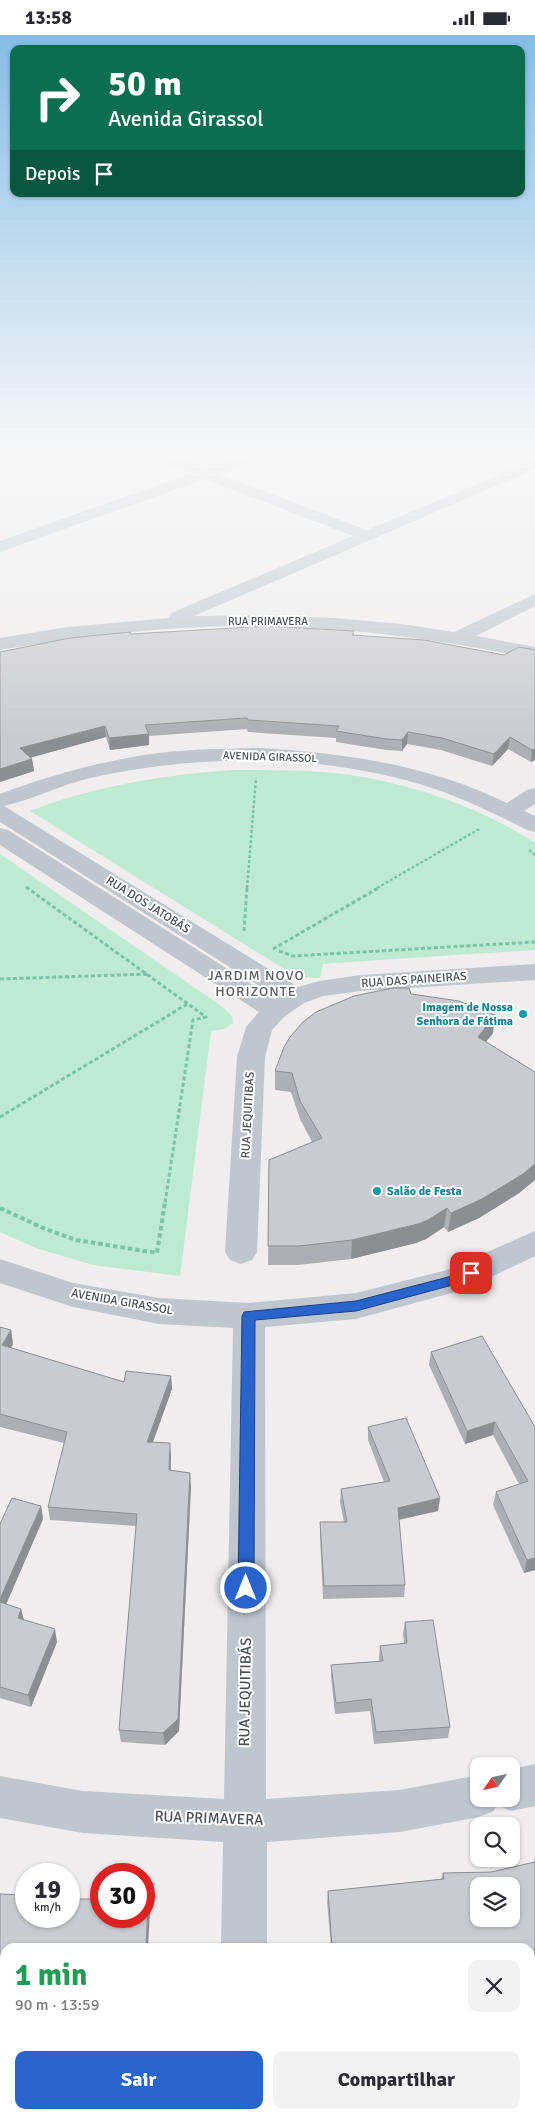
<!DOCTYPE html>
<html lang="pt">
<meta charset="utf-8">
<style>
body{margin:0;font-family:Signika,sans-serif;background:#f2f2f3;color:#2b2b33;height:100vh;display:flex;flex-direction:column;font-size:19px;white-space:nowrap}
*{box-sizing:border-box;margin:0}
p{font-size:16px;color:#7c7c81}
.icon{flex:none;width:28px;height:28px;fill:none;stroke:currentColor;stroke-width:2;stroke-linecap:round;stroke-linejoin:round}
.map{position:relative;flex:1;overflow:hidden}
.drawer{position:absolute;left:0px;top:1908px;width:535px;height:176px;display:flex;flex-direction:column;background:#fff;border-radius:15px 15px 0 0;box-shadow:0 1px 4px #0004}
.drawer>*{flex:none}
.top-card{position:absolute;left:10px;top:10px;width:515px;height:152px;border-radius:10px;box-shadow:0 1px 4px #0004;background:#0b6e4f;color:#fff;overflow:hidden}
.needle{width:32px;rotate:236deg}
.controls{position:absolute;left:470px;top:1722px;display:grid;gap:10px}
.controls a{display:grid;place-items:center;width:50px;height:50px;border-radius:10px;background:#fff;box-shadow:0 1px 4px #0004;font-size:25px}
.speed{position:absolute;left:15px;top:1828px;display:flex;gap:10px;font-size:25px;font-weight:700;text-align:center}
.speed>*{display:grid;place-content:center;width:65px;height:65px;border-radius:50%;background:#fff;box-shadow:0 1px 4px #0004;line-height:1}
.speed small{font-size:12px;font-weight:400}
.speed .limit{border:8px solid #d22;background:#fff;color:#111}
.pin{position:absolute;display:grid;place-items:center;width:42px;height:42px;color:#fff;margin:-21px;border-radius:10px;box-shadow:0 2px 8px #0006}
.me{position:absolute;width:55px;margin:-28px;rotate:0deg;stroke-linejoin:round;filter:drop-shadow(0 0 4px #0008)}
.turn{display:flex;align-items:center;gap:18px;height:105px;padding:0 15px;font-size:22px}
.turn .icon{width:65px;height:65px;stroke-width:2.5}
.turn b{display:block;font-size:35px;line-height:42px}
.then{display:flex;align-items:center;height:48px;padding:0 15px;background:#0003;gap:10px;font-size:19px}
.round{display:grid;place-items:center;flex:none;width:52px;height:52px;border-radius:10px;background:#f2f2f3}
.overview{display:flex;align-items:center;justify-content:space-between;height:85px;padding:0 15px}
h1{font-size:30px;font-weight:700;line-height:38px;color:#1e9e55}
.cta{display:flex;gap:10px;margin-top:auto;padding:10px 15px}
.cta a{flex:1;height:58px;border-radius:10px;background:#2964cc;color:#fff;font-size:20px;font-weight:700;line-height:58px;text-align:center}
.cta a+a{background:#f2f2f3;color:#2b2b33}
.status{display:flex;justify-content:space-between;align-items:center;height:35px;padding:0 25px;background:#fff;direction:ltr}
.status svg{height:14px;fill:currentColor}
.map>svg:first-child{display:block}
.green{fill:#beead2}
.lines{fill:none;stroke-linecap:round;stroke-linejoin:round}
.path-far2{stroke:#7ac4a5;stroke-width:2.5;stroke-dasharray:3 2;stroke-linecap:butt}
.path-far1{stroke:#7ac4a5;stroke-width:3;stroke-dasharray:4 2.5;stroke-linecap:butt}
.path{stroke:#7ac4a5;stroke-width:4;stroke-dasharray:4.5 3;stroke-linecap:butt}
.minor{fill:#bfc6ce;fill-rule:evenodd}
.wall{fill:#aeafb4}
.shaded-wall{fill:#8d8e92}
.building{fill:#cacbd1;stroke:#8d8e92;fill-rule:evenodd}
.route{fill:#2964cc;stroke:#1b4185}
.culture-dot{fill:#0f9aa8;stroke:#fff;stroke-width:2}
.labels{text-anchor:middle;dominant-baseline:central;stroke-width:4;stroke-linejoin:round;paint-order:stroke}
.far-street-label{font-size:11px;fill:#474e58;stroke:#fff}
.street-label{font-size:12px;fill:#474e58;stroke:#fff}
.culture-label{font-size:12px;font-weight:bold;fill:#0d838f;stroke:#fff;text-anchor:end}
.neighbourhood-label{font-size:14px;letter-spacing:1px;fill:#5a5c61;stroke:#fff}
.near-street-label{font-size:15px;fill:#474e58;stroke:#fff}
</style>
<div class="status"><b>13:58</b><svg viewBox="0 0 49 12"><path d="M0 12V9h3v3zM5 12V6h3v6zM10 12V3h3v9zM15 12V0h3v12zM26 1h20v11H26zM47 4h2v5h-2z"/></svg></div>
<div class="map">
<svg width="535" height="2083" viewBox="0 0 535 2083">
<rect width="100%" height="100%" fill="#efeded"/>
<path class="green" d="M232,735c34,0 68,0 103,3 65,7 145,33 200,70v107l-201,13 -11,1 -3,14 -23,-1 -267,-166c65,-25 133,-36 202,-41z
M0,819l220,151 12,11 1,7 -9,6 -13,2 -31,245 -87,-11 -57,-17 -36,-16z"/>
<g class="lines">
<path class="path-far2" d="M529,815l6,5
M26,852l2,1
M247,853l9,-110
M377,853l104,-60"/>
<path class="path-far1" d="M26,852l180,130 -13,3 -28,183
M244,896l3,-44
M273,914l107,-62
M279,916l14,5 242,-14
M0,944l148,-5
M0,1082l189,-114"/>
<path class="path" d="M0,1173l43,20 33,12 81,13 8,-51"/>
<path class="minor" d="M129,412h21l56,21 59,-21h22l-2,3 -66,24 148,56 168,-70v9l-341,147 74,-1 67,3 67,6 52,8 81,-38v12l-59,30 59,11v12c-111,-23 -222,-37 -335,-32 -68,3 -134,12 -200,23v-12l67,-11 102,-9 2,-5 182,-77 -148,-57 -205,73v-11l192,-68 -61,-23z
M259,713c85,5 171,17 248,55l20,-13 8,-2v16l-11,7 11,5v16l-8,-2c-34,-17 -68,-34 -104,-45 -108,-32 -223,-31 -333,-7 -29,7 -56,21 -86,28l294,181 21,-6 42,-6 174,-11v16l-174,11 -38,5 -19,7 -20,14 -12,13 -7,27 -8,195 -5,8 -11,4 -11,-4 -5,-8 12,-195 9,-30 13,-15 -259,-167v-17l8,2 267,169 2,-2 -277,-175v-28c47,-18 95,-31 144,-39 38,-6 77,-6 115,-7z
M535,1196v25l-69,33 -110,30 -91,8 1,472 134,-9 79,-15v24h32v-30l24,-5v42l-24,5 -15,-6 -2,6 -15,6 -79,15 -133,10v105h-46l2,-105 -140,-9 -83,-15v-42l83,15 141,8 9,-471 -74,-4 -86,-17 -73,-24v-24l73,24 86,15 90,5 107,-10 91,-23z
M220,2079h48l1,4h-50z"/>
</g>
<path class="wall" d="M354,596v4l150,20 31,105 -4,2 -23,-13 -16,17 -51,-16 -34,-6 -5,7 -16,-1 -50,-8v-4l-88,-6 -1,-3 -98,7v9l-39,5 -4,-13 -75,20 1,2 2,12 -34,11v-130l131,-18z
M411,959l82,39 -7,9 49,30v108l-16,13 -40,25 -31,14 -4,-5 -18,12 -10,4 -65,16 -53,6h-30l1,-105 43,-18 -12,-23 -9,-27 -16,-2v-19z
M0,1292l11,3 2,14 -2,4 113,34 47,-6 1,13 -19,53 18,14v15l20,15 -12,245 -14,14 -44,-3 -2,-12 17,-204 -86,-6 -2,-13 16,-64 -64,-16z
M431,1317l104,75v143l-11,3 -31,-68 3,-13 23,-8 -26,-49 -28,9 -36,-79z
M368,1392l72,71 -2,13 -39,9 6,65 -1,12 -81,2 -3,-64v-13h24l-4,-20 1,-13 43,-7 -16,-42z
M41,1471l2,13 -37,85 15,5 3,11 33,22 -26,65 -31,-9v-174z
M405,1587l45,105 -2,11 -74,6 -4,-33 -35,3 -4,-37v-12l48,-4v-4l1,-11 24,-2 -1,-10z
M535,1823v260h-13v-4h8v-167h-199l-4,-45 1,-11 113,-12 2,-6 48,-1 43,-10z
M0,1859l24,1 2,5 67,-1 1,6 56,6 -145,36v59h-5z"/>
<path class="shaded-wall" d="M105,691l1,11 -84,23 -2,-12z
M408,697l-1,12 -5,7v-11z
M149,699v11l-39,5 -1,-12z
M510,702l-2,12 -16,17 2,-12z
M535,714v11l-4,2 1,-12z
M32,724l2,12 -34,11v-13z
M495,980l-2,18 -18,23 3,-19z
M535,1129v16l-16,13 -40,25 -31,14 3,-19z
M447,1173l-3,19 -18,12 -10,4 -65,16 1,-19z
M11,1295l2,14 -8,15 -3,-14z
M171,1341l1,13 -24,66 -1,-13z
M495,1387l-2,13 -28,9 2,-13z
M170,1408l1,13 -1,27 -1,-13z
M190,1438l1,13 -12,245 -14,14 -2,-12z
M440,1463l-2,13 -42,9 2,-12z
M41,1471l2,13 -41,95 -2,-8v-7z
M535,1523v12l-11,3 3,-13z
M21,1574l3,12 -6,-3z
M55,1594l2,13 -26,65 -3,-12z
M148,1865l2,11 -2,36h-2z"/>
<path class="building" d="M267,591l87,5 -2,4 72,5 80,15 15,-8 16,3v99l-3,1 -22,-13 -16,17 -52,-16 -34,-6 -6,8 -16,-1 -50,-8 3,-5 -91,-6 -1,-2 -102,7 4,9 -40,4 -4,-12 -85,22 12,11 -32,10v-117l70,-14 60,-6 1,2z
M393,953h16l2,6 48,7 36,14 -17,22 57,35v92l-12,10 -41,25 -31,14 -4,-5 -19,12 -10,4 -66,16 -53,6h-31l1,-86 53,-22 -22,-37 -8,-28 -17,-2 9,-24 6,-10 13,-15 13,-10 38,-16z
M0,1292l11,3 -9,15 122,37 2,-11 45,5 -24,66 23,1 -1,27 21,3 -12,246 -15,14 -44,-3 18,-216 -89,-7 19,-75 -67,-18z
M482,1301l53,91v131l-8,2 -31,-68 32,-11 -33,-59 -28,9 -36,-79z
M406,1383l34,80 -42,10 7,77 -81,1 -4,-64h27l-6,-33 49,-8 -22,-54z
M12,1463l29,8 -41,93v-75z
M0,1567l21,7 -3,9 37,11 -27,66 -28,-8z
M433,1585l17,107 -74,5 -5,-33 -35,4 -5,-38 52,-4 -3,-15 27,-3 -2,-21z
M535,1827v256h-8v-4h3v-167h-198l-4,-56 116,-12 -1,-6 48,-1zM479,1851h32v33h-32z
M0,1859l24,1 -1,5h3v16h43v-17h24v6h8v11h43v-15l4,-1 -2,47h-141v49l-5,1z
M28,2079h111l-1,4h-110z
M342,2079h118l1,4h-119z"/>
<linearGradient id="sky" x2="0" y2="1"><stop stop-color="#84bde6"/><stop offset="0.59" stop-color="#f8f7f7"/><stop offset="1" stop-color="#f8f7f7" stop-opacity="0"/></linearGradient>
<rect width="535" height="704" fill="url(#sky)"/>
<path class="route" d="M471,1233l5,1 2,4 -2,3 -16,7 -104,28 -101,9 -1,268 -2,5 -6,3 -5,-3 -3,-5 4,-272 2,-4 112,-11 96,-25z"/>
<g class="culture-dot">
<circle cx="523" cy="979" r="5"/>
<circle cx="377" cy="1156" r="5"/>
</g>
<g class="labels">
<g class="far-street-label">
<text x="268" y="586">RUA PRIMAVERA</text>
<text transform="translate(270 722) rotate(2)">AVENIDA GIRASSOL</text>
</g>
<g class="street-label">
<text transform="translate(148 870) rotate(32)">RUA DOS JATOBÁS</text>
<text transform="translate(414 945) rotate(-4)">RUA DAS PAINEIRAS</text>
<text transform="translate(248 1080) rotate(-87)">RUA JEQUITIBAS</text>
<text transform="translate(122 1267) rotate(10)">AVENIDA GIRASSOL</text>
</g>
<g class="culture-label">
<text x="513" y="972">Imagem de Nossa<tspan x="513" dy="14">Senhora de Fátima</tspan></text>
<text x="387" y="1156" text-anchor="start">Salão de Festa</text>
</g>
<g class="neighbourhood-label">
<text x="256" y="940">JARDIM NOVO<tspan x="256" dy="16">HORIZONTE</tspan></text>
</g>
<g class="near-street-label">
<text transform="translate(245 1657) rotate(-89)">RUA JEQUITIBÁS</text>
<text transform="translate(209 1783) rotate(2)">RUA PRIMAVERA</text>
</g>
</g>
</svg>
<div class="controls">
<a><svg class="needle" viewBox="-14 -14 28 28"><path d="M0-13l5 13h-10z" fill="#e53935"/><path d="M0 13l5-13h-10z" fill="#7c7c81"/></svg></a>
<a><svg class="icon" aria-label="search" viewBox="0 0 24 24"><circle cx="10" cy="10" r="6"/><path d="M15 15l6 6"/></svg></a>
<a><svg class="icon" aria-label="layers" viewBox="0 0 24 24"><path d="M12 4l9 5-9 5-9-5zM3 14l9 5 9-5"/></svg></a>
</div>
<div class="speed"><div>19<small>km/h</small></div><div class="limit">30</div></div>
<div class="pin" style="left:471px;top:1238px;background:#d93025"><svg class="icon" aria-label="arrive" viewBox="0 0 24 24"><path d="M6 21V4h12l-3 4 3 4H6"/></svg></div>
<svg class="me" style="left:246px;top:1553px" viewBox="-20 -20 40 40"><circle r="17" fill="#2964cc" stroke="#fff" stroke-width="3"/><path d="M0-11L8 9 0 5-8 9z" fill="#fff"/></svg>
<div class="top-card">
<div class="turn"><svg class="icon" aria-label="right" viewBox="0 0 24 24"><path d="M7 20v-9h11M14 6l5 5-5 5"/></svg><div><b>50 m</b>Avenida Girassol</div></div>
<div class="then">Depois<svg class="icon" aria-label="arrive" viewBox="0 0 24 24"><path d="M6 21V4h12l-3 4 3 4H6"/></svg></div>
</div>
<section class="drawer">
<div class="overview"><div><h1>1 min</h1><p>90 m · 13:59</p></div><a class="round"><svg class="icon" aria-label="close" viewBox="0 0 24 24"><path d="M6 6l12 12M18 6L6 18"/></svg></a></div>
<div class="cta"><a>Sair</a><a>Compartilhar</a></div>
</section>
</div>
